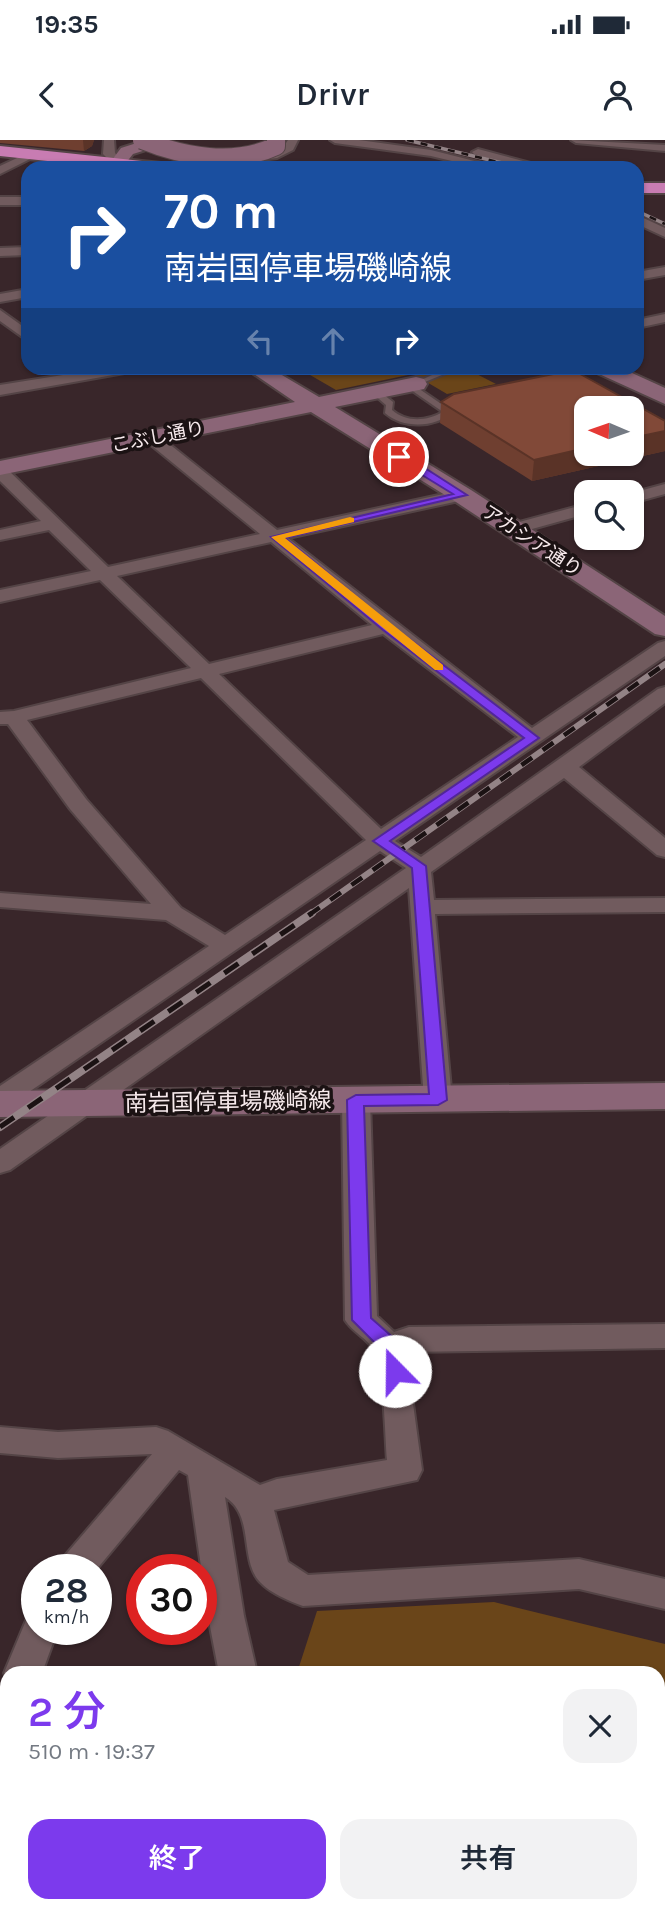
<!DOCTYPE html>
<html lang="ja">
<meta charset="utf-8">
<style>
body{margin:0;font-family:Karla,"Noto Sans JP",sans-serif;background:#f2f2f3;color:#1f2937;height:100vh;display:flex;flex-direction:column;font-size:26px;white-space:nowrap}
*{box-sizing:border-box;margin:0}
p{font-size:23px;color:#747a83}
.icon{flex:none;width:38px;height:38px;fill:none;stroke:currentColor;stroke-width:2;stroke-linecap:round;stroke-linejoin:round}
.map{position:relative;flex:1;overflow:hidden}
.drawer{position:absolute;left:0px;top:1526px;width:665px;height:247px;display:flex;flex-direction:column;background:#fff;border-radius:21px 21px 0 0;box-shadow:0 2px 5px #0004}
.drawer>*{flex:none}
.banner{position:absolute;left:21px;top:21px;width:623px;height:214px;border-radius:21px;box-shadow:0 2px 5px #0004;background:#1a4fa0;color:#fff;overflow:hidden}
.needle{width:46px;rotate:272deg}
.tools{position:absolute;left:574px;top:256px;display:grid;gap:14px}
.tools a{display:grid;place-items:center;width:70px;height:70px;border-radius:14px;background:#fff;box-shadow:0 2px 5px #0004;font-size:35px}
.speed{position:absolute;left:21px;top:1414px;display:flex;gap:14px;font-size:35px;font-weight:700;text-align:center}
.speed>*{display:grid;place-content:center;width:91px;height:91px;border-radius:50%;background:#fff;box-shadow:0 2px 5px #0004;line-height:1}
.speed small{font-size:18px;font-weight:400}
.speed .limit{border:10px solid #d22;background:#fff;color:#111}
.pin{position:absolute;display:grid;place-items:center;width:60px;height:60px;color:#fff;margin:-30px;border:4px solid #fff;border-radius:50%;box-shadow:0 2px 7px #0007}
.me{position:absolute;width:77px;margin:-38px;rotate:338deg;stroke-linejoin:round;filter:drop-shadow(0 0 5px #0008)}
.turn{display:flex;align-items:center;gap:24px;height:147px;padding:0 28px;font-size:32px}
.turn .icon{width:91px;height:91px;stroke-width:2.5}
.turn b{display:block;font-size:49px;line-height:60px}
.lanes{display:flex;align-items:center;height:66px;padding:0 28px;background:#0003;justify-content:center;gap:35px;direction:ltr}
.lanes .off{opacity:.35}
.round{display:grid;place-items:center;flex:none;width:74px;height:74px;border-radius:21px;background:#f2f2f3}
.overview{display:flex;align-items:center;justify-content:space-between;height:119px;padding:0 28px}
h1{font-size:42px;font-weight:600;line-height:52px;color:#7c3aed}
.action{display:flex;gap:14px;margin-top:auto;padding:14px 28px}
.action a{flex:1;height:80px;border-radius:21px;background:#7c3aed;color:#fff;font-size:28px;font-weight:600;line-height:80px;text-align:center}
.action a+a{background:#f2f2f3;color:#1f2937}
.status{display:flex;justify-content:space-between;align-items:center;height:49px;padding:0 35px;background:#fff;direction:ltr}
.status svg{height:19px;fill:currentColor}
header{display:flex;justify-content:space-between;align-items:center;height:91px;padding:0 28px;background:#fff;font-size:32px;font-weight:600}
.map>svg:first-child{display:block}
.green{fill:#6a4519}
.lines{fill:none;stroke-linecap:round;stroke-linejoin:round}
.lane-casing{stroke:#544446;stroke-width:4}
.street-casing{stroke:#544446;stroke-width:4}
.secondary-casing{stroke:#544446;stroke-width:4}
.highway-casing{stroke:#544446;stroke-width:4}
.lane{fill:#715b5e;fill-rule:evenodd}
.street{fill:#715b5e;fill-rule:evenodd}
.secondary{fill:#8b6577;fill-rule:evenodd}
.highway{fill:#c87cb2;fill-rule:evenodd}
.rail-far2-casing{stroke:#938386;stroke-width:3.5}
.rail-far1-casing{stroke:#938386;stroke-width:6}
.rail-casing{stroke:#938386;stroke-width:8}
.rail-far2{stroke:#1b1213;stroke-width:2.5;stroke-dasharray:7;stroke-linecap:butt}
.rail-far1{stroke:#1b1213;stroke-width:4.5;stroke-dasharray:13;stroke-linecap:butt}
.rail{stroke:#1b1213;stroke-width:5;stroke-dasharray:17;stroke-linecap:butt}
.secondary-bridge-casing{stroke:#544446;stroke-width:20;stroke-linecap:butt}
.secondary-bridge{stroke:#8b6577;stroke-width:18}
.wall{fill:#6f3f30}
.shaded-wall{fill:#5a3327}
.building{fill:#814938;stroke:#5a3327;stroke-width:2}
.route{fill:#7c3aed;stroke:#51269a;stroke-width:2}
.slow{fill:#f59e0b}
.labels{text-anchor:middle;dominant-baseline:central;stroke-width:7;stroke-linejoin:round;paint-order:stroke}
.far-street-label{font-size:19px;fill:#f7eaec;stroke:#1b1213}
.street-label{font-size:23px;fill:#f7eaec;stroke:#1b1213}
</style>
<div class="status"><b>19:35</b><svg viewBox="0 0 49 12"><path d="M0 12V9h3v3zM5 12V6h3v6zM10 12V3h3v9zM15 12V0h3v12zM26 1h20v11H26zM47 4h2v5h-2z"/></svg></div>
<header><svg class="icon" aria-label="back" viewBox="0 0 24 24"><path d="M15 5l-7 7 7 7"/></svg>Drivr<svg class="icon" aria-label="person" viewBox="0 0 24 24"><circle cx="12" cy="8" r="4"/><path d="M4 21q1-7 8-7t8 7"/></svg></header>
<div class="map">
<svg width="665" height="1772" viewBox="0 0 665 1772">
<rect width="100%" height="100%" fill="#39262a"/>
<path class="green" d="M298,228h167l31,16 -49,10 -34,-20 -77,16z
M494,1462l171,42v142l-7,8v-121h-361l20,-62z
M451,1766h106l-5,6h-104z"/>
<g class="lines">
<defs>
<path id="lane" d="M448,228h11l-44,18 38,26c-18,16 -50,17 -68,1l1,-8 -14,-12 7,-2 14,11 -1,8c15,13 35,11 51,2l-39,-27 4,-2 4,1z"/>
<path id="street" d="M104,0h10l1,13 8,9 -2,2h-8l-10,-10z
M288,0h10l-5,10 -16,8 -78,10c23,-22 76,-2 89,-28z
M330,0h29l72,10 71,18h-21l-50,-12 -96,-13z
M571,0l94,5v6l-89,-8z
M478,9l64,17 2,2h-19l-51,-14 -2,-2z
M32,11l6,3 -2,2 -36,18v-8z
M0,57h28v8h-28z
M637,75l28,13v9l-28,-13z
M28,107v8l-28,1v-8z
M665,127v8l-28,5v-8z
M28,149v8l-28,5v-8z
M0,170l28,20v11l-28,-20z
M665,174v8l-28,6v-8z
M107,228h30l-7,4 -130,23v-10z
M152,293l6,2 119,95 185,-40 6,1 2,4 -2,4 -180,39 244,190 126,-85 7,-2v15l-270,185 26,16 237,-168 7,-2v16l-86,64 86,71v19l-8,-2 -93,-77 -133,94 3,28 231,-2v14l-230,2 17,186 -4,6 -10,3 -10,-3 -4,-6 -15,-212 -399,282 -10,3v-24l406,-281 -26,-17 -370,254 -10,3v-22l209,-140 -43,-26 -166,-13v-14l151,11 -81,-95 -62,-85h-8v-12l14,-1 177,-43 -91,-88 -100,22v-12l91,-19 -42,-41 -49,10v-10l41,-9 -41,-40v-14l6,1 102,99 152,-33 -114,-93 -2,-3zM271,402l101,83 -163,39 -92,-88zM383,494l135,103 -137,92 -162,-155zM201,538l165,162 -141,95 -44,-27 -95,-109 -59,-79z
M665,344v10l-33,9v-10z
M586,364v10l-72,20 -9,-5 3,-4z
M356,951l10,3 4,6 7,216 17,16 15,-5 256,-3v24l-259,4 16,118 -5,10 -143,30 14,52 20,13 271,-16 86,20v30l-86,-20 -276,17c-14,-5 -33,-13 -43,-24 -21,-22 -5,-67 -35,-85l19,119 13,57h-38l-11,-57 -20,-141 -9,-5 -83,100h-39l5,-11 90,-105 -94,4 -58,-5v-26l58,5 98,-5 12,4 92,54 17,-6 110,-19c-2,-24 -3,-89 -12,-108 -6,-13 -23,-20 -30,-32l-3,-220 4,-6z
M37,1474v15h21l-16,44h-35v6l-3,-6 23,-55z
M7,1556v49l-7,2v-49z
M240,1766h42v6h-42z"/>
<path id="secondary" d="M146,0h24l-2,3 -35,11 -11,14h-16l15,-20z
M245,228h25l49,29 97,-20 8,2 3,5 -3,5 -89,18 136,83 194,126v20l-10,-2 -202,-134 -142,-88 -311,63v-14l295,-59z
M595,228h26l44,20v16l-68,-31z
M665,943v26l-665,8v-26z"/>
<path id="highway" d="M0,6l161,17 8,5h-55l-114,-12z
M637,43h28v10h-28z"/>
</defs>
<use href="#lane" class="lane-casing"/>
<use href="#street" class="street-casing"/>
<use href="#secondary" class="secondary-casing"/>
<use href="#highway" class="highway-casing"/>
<use href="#lane" class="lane"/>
<use href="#street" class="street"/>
<use href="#secondary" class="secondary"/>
<use href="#highway" class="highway"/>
<defs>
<path id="rail-far2" d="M407,0l116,28
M637,71l28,13"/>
<path id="rail-far1" d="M309,775l356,-251"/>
<path id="rail" d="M0,987l312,-214"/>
</defs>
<use href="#rail-far2" class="rail-far2-casing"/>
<use href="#rail-far1" class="rail-far1-casing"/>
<use href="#rail" class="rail-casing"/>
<use href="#rail-far2" class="rail-far2"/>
<use href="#rail-far1" class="rail-far1"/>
<use href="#rail" class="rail"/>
<defs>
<path id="secondary-bridge" d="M142,0c42,17 92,26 134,6v-6"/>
</defs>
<use href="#secondary-bridge" class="secondary-bridge-casing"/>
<use href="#secondary-bridge" class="secondary-bridge"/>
</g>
<path class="wall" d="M0,0h94l-2,6 -8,5 -84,-8z
M441,262l224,19v30l-133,30 -92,-58z"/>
<path class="shaded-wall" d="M83,0h11l-2,6 -8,5z
M665,291v20l-133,30 2,-21 52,-12v5h46v-15z"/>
<path class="building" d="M573,230l92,51v10l-33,7v-30h-46v40l-52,12 -93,-58 13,-8z"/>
<path class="route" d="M396,314h7l64,41 -182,43 106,87 148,113 -149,103 36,25 21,234 -9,5 -74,1 7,212 25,22 9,31 -3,5 -7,2 -7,-2 -8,-28 -28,-28 -5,-220 9,-5 73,-1 -17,-226 -39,-27 151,-103 -141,-108 -112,-93 182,-43 -57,-35z"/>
<path class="slow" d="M350,377l4,1v4l-69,16 158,127v5h-8l-164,-133z"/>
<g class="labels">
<g class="far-street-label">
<text transform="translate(158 297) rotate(-11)">こぶし通り</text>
<text transform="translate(532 401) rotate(33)">アカシア通り</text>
</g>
<g class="street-label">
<text transform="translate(228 962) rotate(-1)">南岩国停車場磯崎線</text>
</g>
</g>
</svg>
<div class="tools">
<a><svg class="needle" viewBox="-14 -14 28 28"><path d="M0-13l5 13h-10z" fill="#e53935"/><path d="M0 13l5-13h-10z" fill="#747a83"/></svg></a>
<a><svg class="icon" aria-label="search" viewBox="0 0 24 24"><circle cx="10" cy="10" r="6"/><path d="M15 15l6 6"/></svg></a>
</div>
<div class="speed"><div>28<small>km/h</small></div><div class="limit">30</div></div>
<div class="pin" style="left:399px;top:317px;background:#d93025"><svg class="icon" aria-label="arrive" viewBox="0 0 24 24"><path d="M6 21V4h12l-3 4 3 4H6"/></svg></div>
<svg class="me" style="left:395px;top:1231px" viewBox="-20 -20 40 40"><circle r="19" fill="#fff"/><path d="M0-13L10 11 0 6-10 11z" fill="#7c3aed"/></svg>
<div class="banner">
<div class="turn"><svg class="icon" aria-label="right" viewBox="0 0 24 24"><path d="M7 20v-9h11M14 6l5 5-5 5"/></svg><div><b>70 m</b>南岩国停車場磯崎線</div></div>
<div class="lanes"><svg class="icon off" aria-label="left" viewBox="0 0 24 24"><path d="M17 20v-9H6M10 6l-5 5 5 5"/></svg><svg class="icon off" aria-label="ahead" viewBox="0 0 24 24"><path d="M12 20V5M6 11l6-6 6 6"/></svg><svg class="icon" aria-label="right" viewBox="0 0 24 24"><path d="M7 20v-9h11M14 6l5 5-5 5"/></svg></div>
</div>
<section class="drawer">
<div class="overview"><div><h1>2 分</h1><p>510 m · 19:37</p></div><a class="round"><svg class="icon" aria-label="close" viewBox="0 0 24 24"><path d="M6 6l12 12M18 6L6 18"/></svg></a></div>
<div class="action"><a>終了</a><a>共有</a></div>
</section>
</div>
